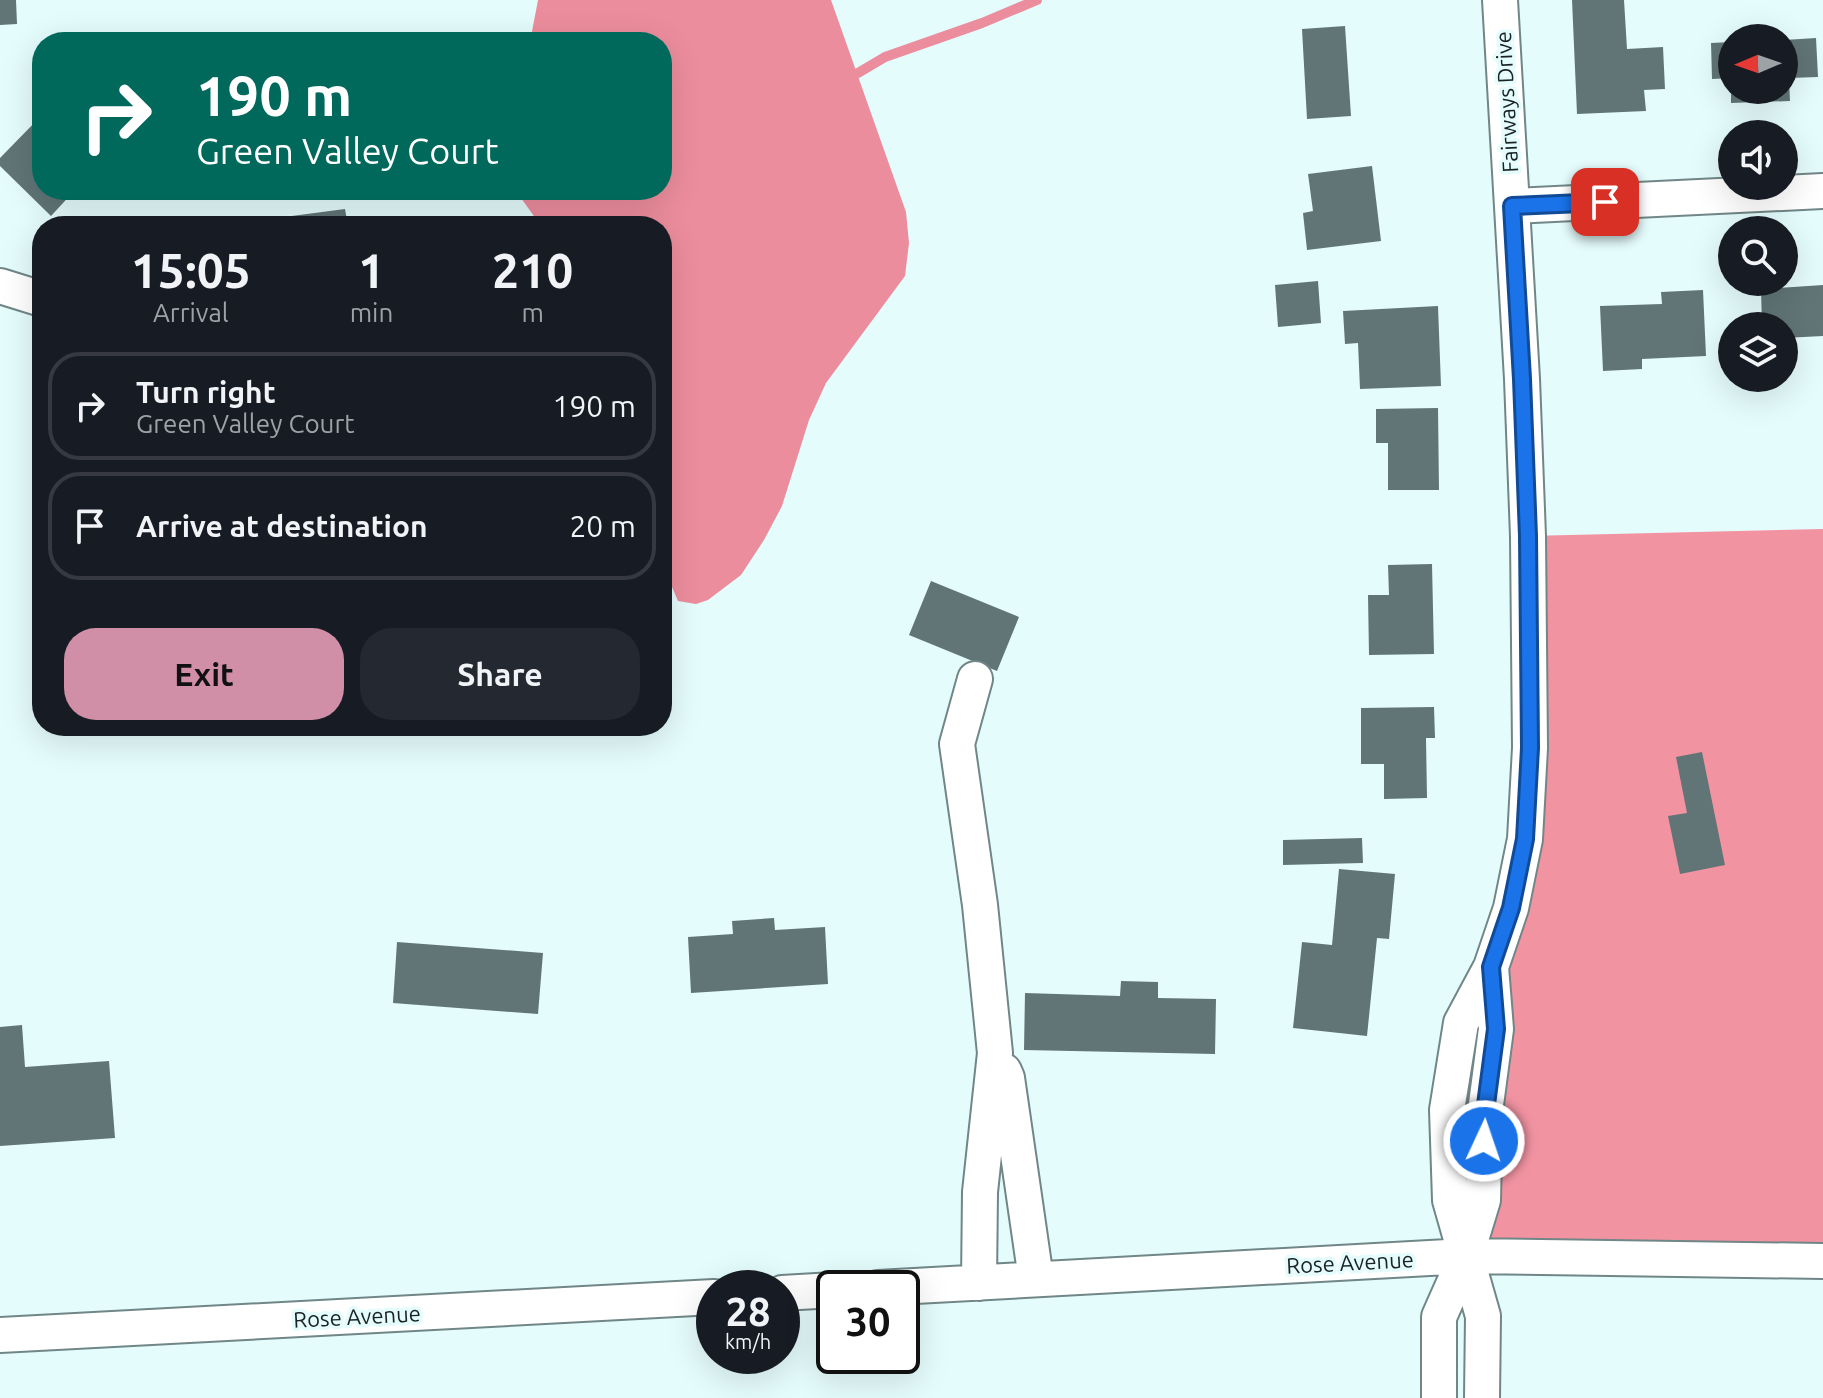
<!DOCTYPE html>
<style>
body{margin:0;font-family:Ubuntu,sans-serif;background:#242831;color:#f1f3f6;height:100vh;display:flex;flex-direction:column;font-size:30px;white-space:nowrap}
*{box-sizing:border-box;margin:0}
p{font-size:26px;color:#9ea1a6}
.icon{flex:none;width:44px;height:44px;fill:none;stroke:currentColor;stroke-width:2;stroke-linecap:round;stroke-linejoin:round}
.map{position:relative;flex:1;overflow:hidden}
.sheet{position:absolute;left:32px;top:216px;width:640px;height:520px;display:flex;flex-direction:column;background:#171b24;border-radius:32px;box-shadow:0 8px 32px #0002}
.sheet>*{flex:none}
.hud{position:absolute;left:32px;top:32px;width:640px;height:168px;border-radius:32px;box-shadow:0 8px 32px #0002;background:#00695c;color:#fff;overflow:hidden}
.needle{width:52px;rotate:268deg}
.controls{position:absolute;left:1718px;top:24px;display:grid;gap:16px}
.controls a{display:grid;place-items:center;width:80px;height:80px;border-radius:50%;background:#171b24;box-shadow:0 8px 32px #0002;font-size:40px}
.speed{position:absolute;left:696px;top:1270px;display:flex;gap:16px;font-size:40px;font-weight:700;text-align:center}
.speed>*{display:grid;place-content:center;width:104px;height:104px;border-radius:50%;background:#171b24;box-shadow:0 8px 32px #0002;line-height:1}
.speed small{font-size:20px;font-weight:400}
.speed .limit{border:4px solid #111;border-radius:12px;background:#fff;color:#111}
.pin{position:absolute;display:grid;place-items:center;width:68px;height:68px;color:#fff;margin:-34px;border-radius:16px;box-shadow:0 4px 12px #0006}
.me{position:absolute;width:88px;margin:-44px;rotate:3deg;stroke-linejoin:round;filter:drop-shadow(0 0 6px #0008)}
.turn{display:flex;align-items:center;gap:28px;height:168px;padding:0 32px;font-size:36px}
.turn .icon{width:104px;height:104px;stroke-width:2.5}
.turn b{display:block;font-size:56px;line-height:68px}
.eta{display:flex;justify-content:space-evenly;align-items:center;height:136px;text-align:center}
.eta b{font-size:48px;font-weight:700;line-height:56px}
.primary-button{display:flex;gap:16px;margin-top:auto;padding:16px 32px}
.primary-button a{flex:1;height:92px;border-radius:32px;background:#d18fa7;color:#111;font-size:32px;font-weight:700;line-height:92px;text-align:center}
.primary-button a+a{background:#242831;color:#f1f3f6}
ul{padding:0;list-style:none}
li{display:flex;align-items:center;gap:24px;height:108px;margin:0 16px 12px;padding:0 16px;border:4px solid #363941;border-radius:32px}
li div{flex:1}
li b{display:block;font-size:30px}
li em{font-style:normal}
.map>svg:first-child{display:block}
.forest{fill:#f293a2}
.water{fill:#ec8d9d}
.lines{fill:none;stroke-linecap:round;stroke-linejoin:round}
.stream{stroke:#ec8d9d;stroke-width:10}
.building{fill:#617576}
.minor-casing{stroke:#718686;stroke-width:38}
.minor{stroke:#fff;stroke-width:34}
.route-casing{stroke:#114b97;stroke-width:20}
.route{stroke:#1a73e8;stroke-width:14}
.labels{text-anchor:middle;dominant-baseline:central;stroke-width:7;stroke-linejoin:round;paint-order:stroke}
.street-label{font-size:22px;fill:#1a2223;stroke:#e5fcfc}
</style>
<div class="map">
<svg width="1823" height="1398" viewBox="0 0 1823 1398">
<rect width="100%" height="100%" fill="#e5fcfc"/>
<path class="forest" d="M1823,529v732l-357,-5 45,-348 17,-372z"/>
<path class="water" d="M538,0h293l75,212 3,31 -4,33 -79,107 -17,37 -27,86 -18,34 -23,35 -33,25 -12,4 -18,-3 -16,-37v-338h-121l-20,-28 -1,-8h142v-148h-132z"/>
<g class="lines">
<path class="stream" d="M858,73l27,-16 97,-34 55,-23"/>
</g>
<path class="building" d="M0,0h16l1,24 -17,1z
M1572,0h52l3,49 36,-2 2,42 -21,1 2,21 -69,3z
M1345,26l6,90 -44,3 -5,-90z
M1816,38l2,39 -29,1 1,23 -59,2v-13h53v-50z
M1732,42v36l-20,1 -1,-36z
M42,115v75h33l-24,26 -51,-50v-8z
M1372,166l9,75 -74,9 -4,-37 10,-2 -5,-37z
M345,209l3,17h-86l-1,-6z
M1318,281l3,42 -43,4 -3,-42z
M1823,285v51l-39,2v-12h-22l-1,-37z
M1703,290l3,66 -64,3v10l-39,2 -3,-65 62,-2 -1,-12z
M1438,306l3,80 -81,3 -2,-46 -13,1 -2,-33z
M1438,408l1,82h-51v-47h-12v-34z
M1432,564l2,90 -65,1 -1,-60h21l-1,-30z
M931,581l88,36 -22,54 -88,-36z
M1434,707l1,31h-9l1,60 -43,1v-35h-23v-56z
M1702,752l23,113 -45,9 -12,-58 19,-3 -11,-56z
M1362,838l1,25 -80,2v-25z
M1339,869l56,5 -6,65 -12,-1 -10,98 -74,-8 9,-86 30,3z
M774,918l1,12 50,-3 3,57 -137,9 -3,-56 45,-3 -1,-13z
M397,942l146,11 -5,61 -145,-11z
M1121,981l37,1v16l58,1 -1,55 -191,-4 1,-57 95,3z
M22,1025l3,42 84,-6 6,77 -115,8v-119z"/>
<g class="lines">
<defs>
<path id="minor" d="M1512,206l311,-15
M0,286l42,13
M975,679l-18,65 23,161 15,148 -15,139 -1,91
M1004,1071l3,7 29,201
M878,1288l588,-32 357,5
M782,1293l52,-3
M0,1335l714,-38
M1439,1398v-81l27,-61 17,-56 2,-88 11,-83 -5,-62
M1482,1398l1,-82 -33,-116 -3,-90 14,-87 30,-56 20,-59 14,-69 5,-91 -2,-212 -6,-157 -22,-379"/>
</defs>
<use href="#minor" class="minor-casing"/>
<use href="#minor" class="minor"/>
</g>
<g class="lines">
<defs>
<path id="route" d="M1484,1141l1,-29 11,-83 -5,-62 20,-59 14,-69 5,-91 -2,-212 -6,-157 -10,-173 93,-4"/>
</defs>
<use href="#route" class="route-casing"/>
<use href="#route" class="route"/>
</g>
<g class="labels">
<g class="street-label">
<text transform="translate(1506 102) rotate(-93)">Fairways Drive</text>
<text transform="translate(1350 1262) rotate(-3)">Rose Avenue</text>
<text transform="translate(357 1316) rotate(-3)">Rose Avenue</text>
</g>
</g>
</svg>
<div class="controls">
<a><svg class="needle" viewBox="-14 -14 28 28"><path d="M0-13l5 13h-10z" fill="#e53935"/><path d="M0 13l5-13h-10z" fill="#9ea1a6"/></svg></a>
<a><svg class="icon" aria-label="sound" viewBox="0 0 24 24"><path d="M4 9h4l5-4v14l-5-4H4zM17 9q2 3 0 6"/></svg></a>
<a><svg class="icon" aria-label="search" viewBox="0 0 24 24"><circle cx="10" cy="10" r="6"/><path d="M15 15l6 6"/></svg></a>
<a><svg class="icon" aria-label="layers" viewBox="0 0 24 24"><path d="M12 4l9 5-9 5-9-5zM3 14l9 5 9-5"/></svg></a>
</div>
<div class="speed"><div>28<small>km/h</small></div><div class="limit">30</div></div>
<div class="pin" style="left:1605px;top:202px;background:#d93025"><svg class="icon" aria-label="arrive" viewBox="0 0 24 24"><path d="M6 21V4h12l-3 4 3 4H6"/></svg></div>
<svg class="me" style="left:1484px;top:1141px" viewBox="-20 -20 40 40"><circle r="17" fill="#1a73e8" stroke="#fff" stroke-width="3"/><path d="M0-11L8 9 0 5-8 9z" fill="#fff"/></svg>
<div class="hud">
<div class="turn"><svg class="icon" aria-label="right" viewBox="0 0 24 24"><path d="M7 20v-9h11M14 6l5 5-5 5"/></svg><div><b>190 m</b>Green Valley Court</div></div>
</div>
<section class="sheet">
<div class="eta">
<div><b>15:05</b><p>Arrival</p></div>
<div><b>1</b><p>min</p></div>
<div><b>210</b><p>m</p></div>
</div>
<ul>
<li><svg class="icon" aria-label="right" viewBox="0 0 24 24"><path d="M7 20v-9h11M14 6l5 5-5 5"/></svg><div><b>Turn right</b><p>Green Valley Court</p></div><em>190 m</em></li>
<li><svg class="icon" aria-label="arrive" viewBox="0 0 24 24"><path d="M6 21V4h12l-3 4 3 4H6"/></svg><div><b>Arrive at destination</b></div><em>20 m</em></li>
</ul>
<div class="primary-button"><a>Exit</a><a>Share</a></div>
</section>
</div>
